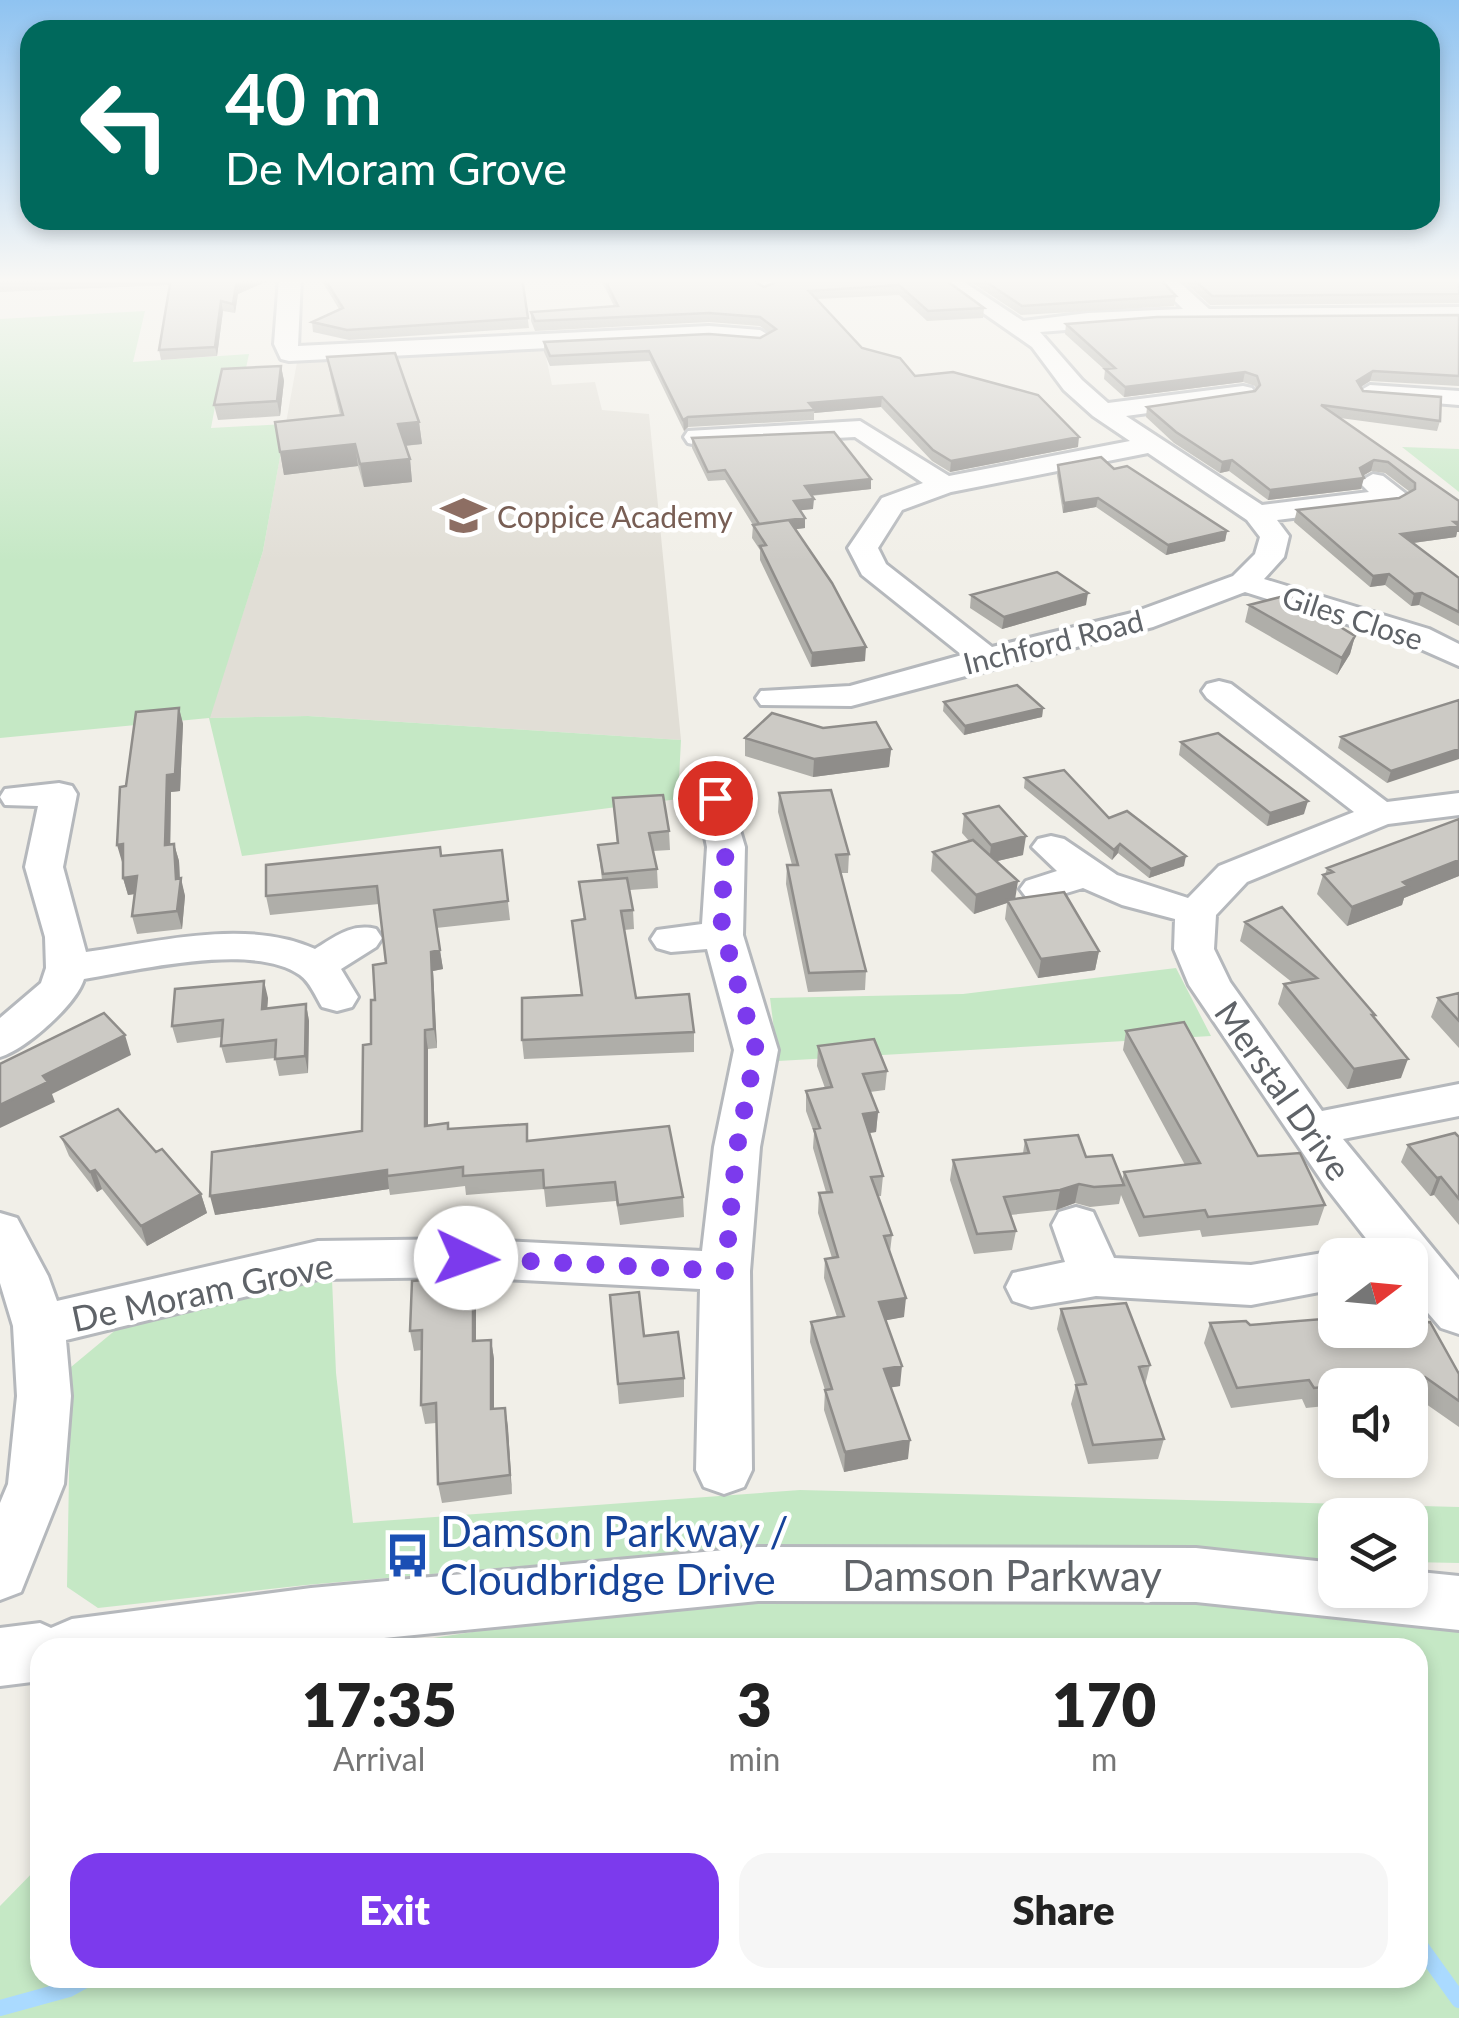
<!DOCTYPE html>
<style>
body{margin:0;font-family:Lato,sans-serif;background:#f6f6f6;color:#222;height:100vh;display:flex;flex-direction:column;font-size:38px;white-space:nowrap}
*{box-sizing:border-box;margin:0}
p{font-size:32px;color:#767676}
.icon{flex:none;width:55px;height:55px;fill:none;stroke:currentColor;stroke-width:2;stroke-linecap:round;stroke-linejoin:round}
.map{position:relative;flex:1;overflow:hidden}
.details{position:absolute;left:30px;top:1638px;width:1398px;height:350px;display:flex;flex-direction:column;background:#fff;border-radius:30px;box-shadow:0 5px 15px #0003}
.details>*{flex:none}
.top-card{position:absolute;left:20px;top:20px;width:1420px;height:210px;border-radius:30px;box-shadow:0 5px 15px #0003;background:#00695c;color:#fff;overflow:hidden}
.needle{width:65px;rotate:74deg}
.buttons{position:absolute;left:1318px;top:1238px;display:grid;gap:20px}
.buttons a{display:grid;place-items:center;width:110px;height:110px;border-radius:20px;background:#fff;box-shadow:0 5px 15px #0003;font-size:50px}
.pin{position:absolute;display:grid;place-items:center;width:85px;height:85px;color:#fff;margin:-42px;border:5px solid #fff;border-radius:50%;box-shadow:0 2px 10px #0007}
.me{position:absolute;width:110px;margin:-55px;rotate:93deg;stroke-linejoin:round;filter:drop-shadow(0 0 8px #0008)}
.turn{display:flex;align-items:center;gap:35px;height:210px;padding:0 40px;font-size:45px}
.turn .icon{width:130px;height:130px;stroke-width:2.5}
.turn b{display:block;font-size:70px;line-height:85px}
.eta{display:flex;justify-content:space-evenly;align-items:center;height:170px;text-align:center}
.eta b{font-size:60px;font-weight:800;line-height:70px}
.primary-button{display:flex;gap:20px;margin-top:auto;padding:20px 40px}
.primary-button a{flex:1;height:115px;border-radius:30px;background:#7c3aed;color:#fff;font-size:40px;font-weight:800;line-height:115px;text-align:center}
.primary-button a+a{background:#f6f6f6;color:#222}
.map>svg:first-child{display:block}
.education{fill:#e1ded6}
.green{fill:#c5e8c5}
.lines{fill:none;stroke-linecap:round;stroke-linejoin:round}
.stream{stroke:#aadaff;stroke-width:16}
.minor-casing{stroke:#b5b8bc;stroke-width:6}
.minor{fill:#fff;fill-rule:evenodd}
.wall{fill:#afaea9}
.shaded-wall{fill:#8f8d8a}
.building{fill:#cccac5;stroke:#8f8d8a;stroke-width:2.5}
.route{stroke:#7c3aed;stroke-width:18;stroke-dasharray:0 32.4}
.labels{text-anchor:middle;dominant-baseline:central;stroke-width:9;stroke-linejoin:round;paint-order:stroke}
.far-education-label{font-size:30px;fill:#785e54;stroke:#fff;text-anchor:start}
.far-street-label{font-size:30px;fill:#5f6368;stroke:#fff}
.street-label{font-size:35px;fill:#5f6368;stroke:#fff}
.near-transit-label{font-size:42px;fill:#164399;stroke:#fff;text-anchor:start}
.near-street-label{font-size:42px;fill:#5f6368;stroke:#fff}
</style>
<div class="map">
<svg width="1459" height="2018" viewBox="0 0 1459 2018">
<rect width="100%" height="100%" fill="#f1efe8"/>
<path class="education" d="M544,348l8,37 43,-3 7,28 47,4 32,326 -373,-24 -99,2 54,-167 34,-189z"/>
<path class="green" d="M145,311l-12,51 116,-8 -3,14 -24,1 -11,59 75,-4 -23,127 -53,167 98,-2 373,24 -3,59 -436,57 -33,-138 -209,20v-419z
M1402,447l57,2v43l-5,-4z
M1176,968l35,68 -433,25 -8,-63 193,-4z
M332,1279l4,94 17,150 447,-33 659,17v56l-49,-1v-47h-75v45l-555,-16 -474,41 -208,23 -31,-21 4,-220 53,-44z
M1199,1587l260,27v404h-1459v-112l40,-41v113h1378v-330l-1044,-1 379,-58z"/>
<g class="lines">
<path class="stream" d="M1418,1943l41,57
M0,2008l69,-19 20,-11"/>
<defs>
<path id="minor" d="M279,278h22l-3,68 411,-20 51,4 12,7 -12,7 -51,-4 -420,21 -8,-2 -7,-15z
M756,278h22l-7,13 -8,2 -11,-7z
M933,278h25l65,43 65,-8 95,-4 -31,-31h23l34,31 250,-2v14l-304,2 -115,9 42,48 26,23 135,-17 9,2 3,5 -3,5 -9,2 -117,16 136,89 107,-13 -10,-10 14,-8 10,2 27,21 -14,8 -119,15 12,16 -5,21 -20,22 165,50 30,15v22l-52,-23 -162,-51 -92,35 -302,79 -90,-1 -5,-7 5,-7 89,-5 112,-31 -100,-80 -14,-27 34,-50 41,-15 -68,-46 -158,8 -9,-2 -4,-6 4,-6 172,-10 89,55 181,-35 -37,-25 -29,-26 -32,-43zM1148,453l99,67 13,17 -5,17 -22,22 -101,37 -140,34 -106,-83 -8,-16 24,-38 49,-18z
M1370,385l89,6v14l-98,-8 -3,-5z
M1219,681l12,3 156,118 72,-9v22l-71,9 -141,58 -31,33 -2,34 16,33 92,129 137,-27v32l-116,23 116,141v54l-18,-6 -31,-36v-37h-31l-53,-68 -137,-202 -15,-36 1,-30 -53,-14 -39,-17 -43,13 -14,-4 -6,-8 6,-8 31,-10 -25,-24 6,-8 13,-3 13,3 53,36 71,23 31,-32 135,-54 -147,-114 -5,-7 5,-7z
M59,783l13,3 5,8 -14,73 23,85c71,-10 161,-34 229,-3 20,-12 36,-26 61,-20l6,9 -6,9 -35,22 17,28 -6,10 -15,4 -15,-4c-6,-10 -12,-25 -22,-32 -46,-33 -162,-5 -216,4 -8,26 -58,70 -84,78v-39l41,-35 5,-15 -1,-31 -20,-70 13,-61 -33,-1 -5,-8 5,-8z
M715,787l13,3 17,57 -2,88 35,115 -18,97 -10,124 2,199 -8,17 -20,7 -20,-7 -8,-17 4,-181 -235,-12 -147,2 -252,61 5,56 -7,88 -43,108 -21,8v-97l8,-19 9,-88 -4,-70 -13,-43v-70l17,5 31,58 9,25 261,-60 147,-2 237,12 12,-104 20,-97 -27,-101 -36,3 -14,-4 -6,-9 6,-9 45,-6 5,-77 -10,-49 5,-8z
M1076,1207l17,5 21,46 137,7 84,-14 13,4h-13v34l-84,16 -155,-9 -65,11 -18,-6 -7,-14 7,-14 52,-11 -13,-37 7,-13z
M758,1547l438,1 139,15v27h75v-19l49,5v54l-263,-28 -438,-1 -475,47h-243v33l-40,5v-58l40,-5 11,5 21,-9 239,-31z"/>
</defs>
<use href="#minor" class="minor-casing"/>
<use href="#minor" class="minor"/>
</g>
<path class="wall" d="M0,278h274l-36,16 -3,19 -12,-2 -6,45 -56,4 -2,-10 11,-65 -170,7z
M320,278h202l7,50 -180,12 -36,-8 -1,-10 27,-13z
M600,278h153l-2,3 13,6 179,-9 41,30 -1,10 -56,3 -28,-26 -82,4 45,49 53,28 163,71 -128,25 -18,-11 -51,-54 -67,6v7l-126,7 -4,4 -34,-70 -100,5 -6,-14v-10l216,-4 9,-5 -9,-7 -51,-4 -174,9 -4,-10v-9l83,-6z
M965,278h194l17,18 -2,10 -153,9z
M1180,278h279v25l-249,2z
M1459,315v71l-89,-5 -9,6 2,4 77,30 -3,10 -97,-13 119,83v31h-2l-1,5 -43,6 46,35v48l-40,-21 -8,1 -26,-21 -15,2 -76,-65 3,-12 102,-12 11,-6 -25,-19 -14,-2 -8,5 -2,13 -93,11 -39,-29 -9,2 -46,-30 -28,-26 1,-10 108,-16 1,-1 -1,-4 -12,-4 -119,15 -20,-18 1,-9 -40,-36 1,-10z
M327,357l92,65 3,22 -17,2 5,13 2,23 -48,5 -6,-21 -74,9 -9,-53 65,-7 -9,-37z
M281,366l3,15 -4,35 -62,4 -4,-15z
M692,438l179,41v10l-60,7 2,13 -13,1 5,18 -10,1 70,132 -54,6 -51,-107v-10l-8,-12 1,-13 -28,-45 -17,1 -16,-33z
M1058,465l56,4 113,62 -2,10 -59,14 -70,-48 -33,6 -6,-38z
M971,595l115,10 -84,24 -32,-21z
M1249,605l106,31 -5,18 -13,21 -92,-53z
M1459,700l-72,83 -49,-35 3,-11z
M944,702l99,6 -1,9 -78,18 -21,-24z
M179,708l4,16 -3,67 -9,1 -1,53 4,-1 5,17 1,17 5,18 -3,33 -45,5 -5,-18 2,-22 -6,1 -5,-17v-16h-1l4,-76z
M745,738l146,11 -2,18 -76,10 -68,-21z
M1181,742l123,72 -37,12 -88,-71z
M1025,778l159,88 -35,12 -31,-25 -6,7 -88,-72z
M779,793l70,61 -1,19h-7l25,98 -1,19 -57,2 -22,-108 1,-19h5l-14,-53z
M613,798l56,33 1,19 -17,1 4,18 1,19 -28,2 3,20 1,19 -10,1 12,68 58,34v20l-170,7 -2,-19 59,-45 -9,-74 12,-2 -5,-37 23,-2 -4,-35 19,-2z
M964,814l59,41 -26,6 18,38 84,52 -4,19 -57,8 -33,-59 2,-16 -33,11 -43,-43 2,-19 36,-11 -7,-8z
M1459,819v57l-55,22 -2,7 -55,21 -30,-32 6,-19h2l2,-7z
M502,850l8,70 -74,8 7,41 -10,2 4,77 -9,1v76l101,16 154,56 1,20 -64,8 -4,-24 -70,6 -2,-18 -78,6 -1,-9 -75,9 -1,-6 -174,26 147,-84 13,-131 11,-37 -7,-59 -109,11 -4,-19 175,-40z
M1245,922l129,96 27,60 -54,11 -69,-85 6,-20 9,-1 -53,-42z
M1459,993v55l-28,-31 7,-19z
M268,998l-1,10 39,-4 3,17 -1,52 -29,3 -4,-18 -49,5 -5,-17 1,-9 -45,6 -5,-17z
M1126,1031l132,125 67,49 -7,20 -116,12 -2,-7 -61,7 -18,-42 -2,9 -29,3 -15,-4 -19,7 -46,5 6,16 -4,19 -38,4 -24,-74 3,-20 70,-7 2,-13 61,17 36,24 2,-9 61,-7 -62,-115z
M818,1046l69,25 -2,19 -15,2 8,20 -2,20 -7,1 14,43 -2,20h-3l14,39 -2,17 14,65 -18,3 14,66 -9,1 17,72 -64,13 -20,-62 1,-20 -15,-48 1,-20 26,-5 -13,-39 1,-19 7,-1 -14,-45 1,-20 7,-1 -13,-44 1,-15 -8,-22v-20l19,-3 -8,-22z
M61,1137l95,15 45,42 6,19 -60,33 -45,-57 -5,3 -28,-36z
M1459,1137v88l-25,-30 -4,1 -29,-34 7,-17z
M476,1295v46l15,-1 3,19v50l11,-1 7,86 -70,9 -4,-19 -2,-61 -11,1 -4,-19 1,-55 -8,1 -4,-20z
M610,1295l34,41 40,42v19l-65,7z
M1061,1309l89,56 -5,20 19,54 -6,20 -70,5 -17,-60 5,-19 -19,-56z
M1210,1323l40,2 209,49v53l-43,-30h-6v-12h-75v20l-29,3 -4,-9 -71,9 -27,-65z"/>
<path class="shaded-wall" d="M251,278h23l-36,16 -3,19 -2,-9 3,-19z
M221,301l2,10 -6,45 -2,-9z
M281,366l3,15 -4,35 -3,-15z
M1373,371l-3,10 -16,10 3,-10z
M1245,372l-2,10 -119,15 1,-10z
M882,397l-1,10 -67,6 1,-3 -6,-7z
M688,417v10l-4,4 -1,-11z
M419,422l3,22 -21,2 -3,-22z
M1079,437l-1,10 -128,25 1,-11z
M355,444l3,22 -74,9 -4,-23z
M410,459l2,23 -48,5 -4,-23z
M1232,460l-3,11 -9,2 2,-11z
M1374,460l-3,11 -14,8 3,-11z
M1364,478l-3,11 -93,11 2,-10z
M871,479v10l-66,7v-10z
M1098,498l-2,9 -33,6 1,-10z
M814,499l-1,10 -19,2v-10z
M805,518v10l-46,6v-10z
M1454,522h5v10h-2l-1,5 -58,8 3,-11z
M1227,531l-2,10 -59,14 2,-10z
M1389,574l-4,11 -15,2 3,-11z
M1088,593l-2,12 -84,24 2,-12z
M1422,593l-3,12 -8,1 3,-12z
M1355,636l-5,18 -13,21 5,-17z
M866,647l-1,14 -54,6 1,-14z
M179,708l4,16 -3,67 -9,1 -1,71 -5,-18 2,-70z
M1043,708l-1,9 -78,18 1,-9z
M891,749l-2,18 -76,10 1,-18z
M1459,749v10l-72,24 4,-12z
M1308,801l-4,13 -37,12 3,-13z
M1026,836l-3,19 -34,8 2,-18z
M123,844l5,17 -6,1 -5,-17z
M174,844l5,17 1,25 1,-8 4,18 -3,33 -5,-18z
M1120,844l-2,9 -6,7 2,-10z
M1186,856l-2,10 -35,12 2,-9z
M1459,860v16l-55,22 -2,7 -55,21 5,-19 51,-25z
M137,876l5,17 -14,2 -5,-17z
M1018,881l-3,19h-8v3l-33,11 2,-19z
M440,950l3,19 -10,2 4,77 -3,-19 -3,-77z
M1099,951l-4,19 -57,8 3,-19z
M264,981l4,17 -2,28 -4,-17z
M306,1004l3,17 -1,52 -3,-17z
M425,1030l3,19v96l-3,-19z
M125,1035l6,20 -79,39 3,8 -55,26v-23l43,-29z
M1408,1059l-7,19 -54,11 7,-20z
M878,1112l-2,20 -14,2 1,-20z
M95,1170l7,19 -5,3 -7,-20z
M387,1170l2,19 -174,26 -5,-19z
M1441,1177l-7,18 -4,1 7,-18z
M1079,1184l-4,19 -19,7 4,-20z
M201,1194l6,19 -60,33 -6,-20z
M473,1276l3,19v66l-3,-20z
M906,1298l-2,19 -27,5 2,-20z
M491,1340l3,19v70l-3,-20z
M902,1366l-2,20 -18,3 2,-20z
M505,1408l3,19 4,67 -2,-19z
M910,1440l-2,19 -64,13 1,-20z"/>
<path class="building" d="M0,278h93l-93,4z
M171,278h80l-15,7 -3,19 -12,-3 -6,46 -56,3z
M324,278h198l6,40 -181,12 -35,-8 31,-14z
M604,278h146l14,9 10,-4 2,-5h167l41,30 -56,3 -29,-26 -90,6 53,57 38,10 15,18 38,-4 85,23 41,42 -128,24 -18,-11 -51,-53 -73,6 6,7 -127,7 -5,3 -34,-69 -99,5 -6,-14 165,-8 51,4 16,-9 -16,-12 -51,-4 -174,8 -4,-9 87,-6z
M980,278h179l17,18 -154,10z
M1192,278h267v16l-247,2z
M1459,315v61l-86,-5 -16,10 6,10 78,6 -1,24 -119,-16 138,96v21h-5l5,4 -58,8 58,44v34l-37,-19 -8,1 -25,-20 -16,2 -76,-66 102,-12 16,-9v-6l-27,-21 -14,-2 -14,8 4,10 -94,12 -38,-30 -10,2 -46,-30 -29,-25 108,-16 5,-6 -3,-9 -12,-4 -120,15 -20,-18 10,-1 -49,-44 91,-7z
M395,353l24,69 -21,2 12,35 -50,5 -5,-20 -75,8 -5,-30 68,-7 -16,-58z
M281,366l-4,35 -63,4 8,-36z
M834,432l37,47 -66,7 9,13 -20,2 11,17 -46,6 -34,-54 -17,2 -16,-34z
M1101,457l13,12 13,-3 100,65 -59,14 -70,-47 -34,5 -6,-38z
M789,520l43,63 34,64 -54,6 -52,-107 6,-1 -13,-20z
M1057,572l31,21 -84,24 -33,-22z
M1288,595l67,41 -13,22 -93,-53z
M1017,685l26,23 -78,18 -21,-24z
M1459,700v49l-68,22 -50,-34z
M179,708l-4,66 -8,1 -2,70 9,-1 2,35 5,-1 -4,33 -45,5 5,-40 -14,2v-34l-6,1 3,-58 6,-1 10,-74z
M772,713l51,15 53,-6 15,27 -77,10 -69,-21z
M1218,733l90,68 -38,12 -89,-71z
M1064,770l45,48 18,-7 59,45 -35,13 -31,-25 -6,6 -89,-72z
M831,790l18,64 -13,1 30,116 -57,2 -22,-108h11l-19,-72z
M663,795l6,36 -20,2 8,36 -54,5 -5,-29 20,-2 -5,-45z
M999,806l27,30 -35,9 -27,-31z
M1459,819v41l-56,22 5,4 -56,21 -29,-32 10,-3 -6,-4z
M973,840l45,41 -42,14 -43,-43z
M440,847l1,9 61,-6 6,51 -74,9 6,40 -9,2 3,77 -9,1v96l23,-3v6l79,-5v17l142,-15 14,71 -65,8 -3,-23 -71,6 -1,-18 -80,6v-9l-76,9v-6l-177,26 2,-44 150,-21 1,-86 8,-1v-44h4l-2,-35 13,-2 -9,-77 -111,10v-31z
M627,878l6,32 -12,1 15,87 53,-4 5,38 -172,8v-42l60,-3 -10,-74 13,-2 -6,-37z
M1064,892l35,59 -58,8 -34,-59z
M1282,907l93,108h-3l36,44 -54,10 -70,-85 33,-6 -72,-56z
M264,981l-2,28 44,-5 -1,52 -30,3 1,-19 -55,6 2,-26 -51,6 3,-37z
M1459,993v28l-21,-23z
M104,1013l21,22 -82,41 5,6 -48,23v-41z
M1184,1022l74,134 42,-3 25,52 -117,12 -3,-7 -61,7 -20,-45 76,-9 -74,-132z
M874,1039l13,32 -24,3 15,38 -15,2 20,62 -12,1 21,58 -8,1 22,62 -27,4 23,64 -18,3 26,71 -65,12 -20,-62 7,-1 -21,-67 33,-6 -19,-57 13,-2 -19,-64 13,-1 -18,-63 6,-1 -14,-37 26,-4 -14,-41z
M118,1109l38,43 6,-3 39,45 -60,32 -46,-56 -5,2 -29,-35z
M1455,1133l4,4v62l-18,-22 -4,1 -29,-33z
M1078,1135l8,22 26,-2 12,30 -30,2 -15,-3 -19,6 -56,7 12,34 -39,3 -24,-74 76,-7 -4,-13z
M473,1276v65l18,-1v69l14,-1 5,67 -72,9 -2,-81 -15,2 1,-75 -12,1 2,-50z
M639,1292l5,44 34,-4 6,46 -66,6 -8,-89z
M1126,1303l24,62 -11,2 25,72 -71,6 -17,-60 10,-1 -25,-75z
M1335,1318v12h75v-7l20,-1 29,52v27l-34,-24 -111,11 -5,-8 -72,8 -27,-65 36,-2 4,4z"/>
<linearGradient id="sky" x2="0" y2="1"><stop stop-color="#8fc3f1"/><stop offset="0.5" stop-color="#f9f8f5"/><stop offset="1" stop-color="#f9f8f5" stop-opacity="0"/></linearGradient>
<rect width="1459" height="561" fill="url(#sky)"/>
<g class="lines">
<path class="route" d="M466,1258l259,13 12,-124 19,-97 -32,-115 -3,-18 5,-70 -11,-49"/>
</g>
<defs>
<symbol id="school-bare" viewBox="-9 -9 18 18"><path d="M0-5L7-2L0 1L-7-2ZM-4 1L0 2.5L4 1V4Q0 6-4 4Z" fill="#8d6e63" stroke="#fff" stroke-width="2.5" paint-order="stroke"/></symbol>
<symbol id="bus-bare" viewBox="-9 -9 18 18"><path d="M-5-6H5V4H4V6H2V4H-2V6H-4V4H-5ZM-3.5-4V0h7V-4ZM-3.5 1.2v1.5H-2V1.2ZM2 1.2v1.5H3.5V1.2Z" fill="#1a4fb4" stroke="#fff" stroke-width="2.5" paint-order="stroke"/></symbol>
</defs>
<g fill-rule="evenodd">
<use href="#school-bare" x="432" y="484" width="63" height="63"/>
<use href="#bus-bare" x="376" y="1524" width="63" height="63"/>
</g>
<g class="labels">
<g class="far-education-label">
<text x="497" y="516">Coppice Academy</text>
</g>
<g class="far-street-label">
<text transform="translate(1353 617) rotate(18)">Giles Close</text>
<text transform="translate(1053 641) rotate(-14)">Inchford Road</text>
</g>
<g class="street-label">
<text transform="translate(1284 1090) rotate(55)">Merstal Drive</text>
<text transform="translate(202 1291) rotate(-12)">De Moram Grove</text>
</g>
<g class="near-transit-label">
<text x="440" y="1531">Damson Parkway /<tspan x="440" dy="48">Cloudbridge Drive</tspan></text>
</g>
<g class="near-street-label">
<text x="1002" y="1575">Damson Parkway</text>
</g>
</g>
</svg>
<div class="buttons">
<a><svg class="needle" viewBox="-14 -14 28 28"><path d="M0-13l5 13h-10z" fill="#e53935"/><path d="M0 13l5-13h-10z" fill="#767676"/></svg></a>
<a><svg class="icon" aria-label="sound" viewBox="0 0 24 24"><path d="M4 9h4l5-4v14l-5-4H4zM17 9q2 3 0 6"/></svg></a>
<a><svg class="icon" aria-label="layers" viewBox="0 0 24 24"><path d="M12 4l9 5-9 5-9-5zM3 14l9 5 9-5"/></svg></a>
</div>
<div class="pin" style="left:715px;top:798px;background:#d93025"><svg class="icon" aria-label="arrive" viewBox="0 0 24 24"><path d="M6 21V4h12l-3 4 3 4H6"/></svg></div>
<svg class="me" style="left:466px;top:1258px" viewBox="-20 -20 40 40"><circle r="19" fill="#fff"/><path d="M0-13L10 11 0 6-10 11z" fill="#7c3aed"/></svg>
<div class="top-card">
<div class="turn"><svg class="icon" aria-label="left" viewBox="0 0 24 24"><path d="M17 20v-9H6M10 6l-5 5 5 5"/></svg><div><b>40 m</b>De Moram Grove</div></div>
</div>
<section class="details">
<div class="eta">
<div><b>17:35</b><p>Arrival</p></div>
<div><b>3</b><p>min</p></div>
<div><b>170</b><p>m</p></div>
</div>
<div class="primary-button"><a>Exit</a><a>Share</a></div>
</section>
</div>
